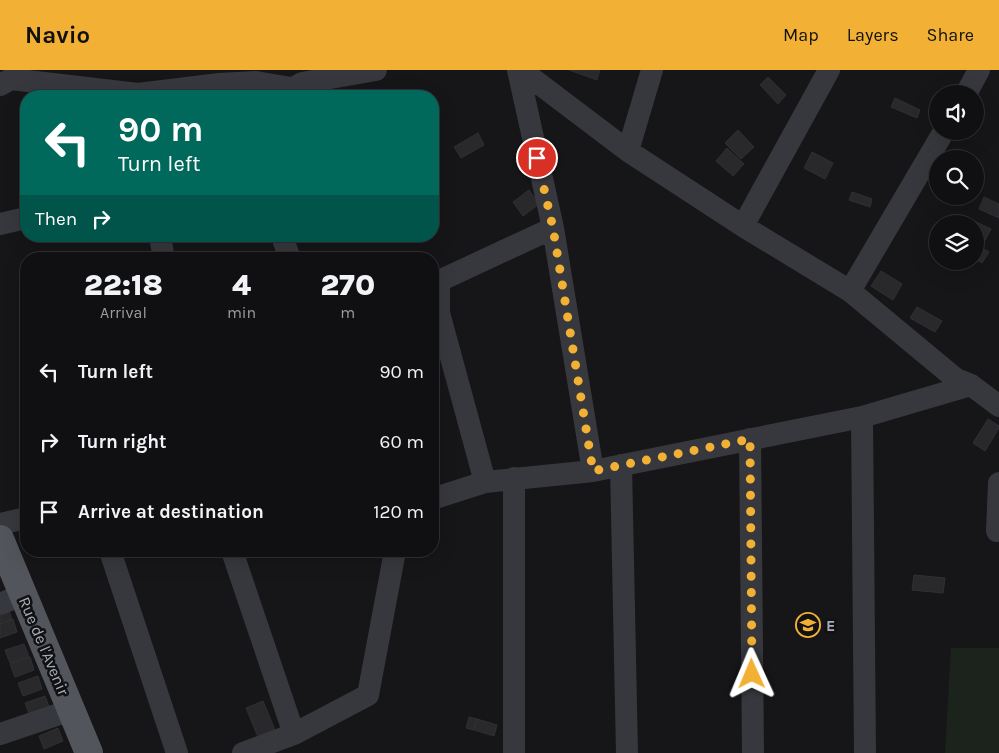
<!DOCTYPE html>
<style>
body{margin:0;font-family:Karla,sans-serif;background:#1e1e20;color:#f1f3f6;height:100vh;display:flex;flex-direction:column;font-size:19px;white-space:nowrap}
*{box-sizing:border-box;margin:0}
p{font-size:16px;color:#9c9d9f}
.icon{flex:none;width:28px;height:28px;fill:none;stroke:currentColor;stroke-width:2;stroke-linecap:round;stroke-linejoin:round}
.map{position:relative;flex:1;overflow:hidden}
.details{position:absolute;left:20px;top:182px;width:419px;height:305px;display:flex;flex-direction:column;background:#101012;border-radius:20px;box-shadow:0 5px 20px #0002,0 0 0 1px #303032}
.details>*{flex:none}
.top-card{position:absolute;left:20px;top:20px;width:419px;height:152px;border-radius:20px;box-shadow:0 5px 20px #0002,0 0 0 1px #303032;background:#00695c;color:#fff;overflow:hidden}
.tools{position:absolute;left:929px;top:15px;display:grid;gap:10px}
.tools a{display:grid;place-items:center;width:55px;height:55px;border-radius:50%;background:#101012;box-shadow:0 5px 20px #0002,0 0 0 1px #303032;font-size:25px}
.pin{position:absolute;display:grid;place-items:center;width:42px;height:42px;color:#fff;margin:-21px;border:2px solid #fff;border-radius:50%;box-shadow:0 1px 5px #0007}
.me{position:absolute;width:55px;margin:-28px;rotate:359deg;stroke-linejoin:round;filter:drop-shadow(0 0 4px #0008)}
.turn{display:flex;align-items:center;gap:18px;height:105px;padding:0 15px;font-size:22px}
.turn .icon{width:65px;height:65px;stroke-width:2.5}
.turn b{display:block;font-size:35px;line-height:42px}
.then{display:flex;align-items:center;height:48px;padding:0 15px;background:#0003;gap:10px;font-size:19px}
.eta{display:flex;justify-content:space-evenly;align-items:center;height:85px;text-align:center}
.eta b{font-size:30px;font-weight:800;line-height:35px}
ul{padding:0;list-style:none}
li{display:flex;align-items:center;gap:15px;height:70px;padding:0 15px}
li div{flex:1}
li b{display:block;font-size:19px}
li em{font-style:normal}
header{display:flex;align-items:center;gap:30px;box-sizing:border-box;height:70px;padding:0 25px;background:#f2b134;color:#111}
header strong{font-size:24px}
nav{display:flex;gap:28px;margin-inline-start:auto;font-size:18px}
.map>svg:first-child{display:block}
.green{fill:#1c231d}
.building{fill:#29292c;stroke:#303034}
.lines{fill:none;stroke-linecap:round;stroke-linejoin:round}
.minor{stroke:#37383d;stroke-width:22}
.major{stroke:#53555c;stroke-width:28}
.route{stroke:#f2b134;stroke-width:9;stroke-dasharray:0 16.2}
.labels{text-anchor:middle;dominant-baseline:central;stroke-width:5;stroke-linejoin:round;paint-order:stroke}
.poi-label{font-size:16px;font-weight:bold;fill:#a8adb8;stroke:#111113;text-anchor:start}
.street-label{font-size:16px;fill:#a8adb8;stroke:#111113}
</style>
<header>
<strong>Navio</strong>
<nav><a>Map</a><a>Layers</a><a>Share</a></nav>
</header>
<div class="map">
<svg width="999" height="683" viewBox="0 0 999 683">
<rect width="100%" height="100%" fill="#161618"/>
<path class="green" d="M951,578h48v105h-54z"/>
<path class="building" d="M569,0h31l-3,10z
M768,7l18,18 -8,9 -18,-19z
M895,28l25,12 -3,8 -26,-11z
M738,60l16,17 -13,12 -16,-16z
M478,63l6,12 -23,13 -7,-11z
M727,78l17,16 -11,12 -17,-15z
M812,82l21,11 -8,16 -21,-11z
M529,120l10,14 -16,12 -10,-14z
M852,122l20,7 -2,8 -21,-7z
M984,127l15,7v14l-20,-9z
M974,151l17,8 -8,15 -8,-4v-16h-3z
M975,174l14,8 -7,11 -7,-4z
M881,201l21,13 -9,16 -22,-14z
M917,237l25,14 -7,11 -25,-14z
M988,349l11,7v2l-14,23 -12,-8z
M914,505l31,3 -2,15 -31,-3z
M8,537l4,13 -12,4v-15z
M13,549l4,13 -17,6v-14z
M24,574l5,13 -19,6 -5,-13z
M30,587l4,13 -19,7 -5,-13z
M38,606l4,13 -19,7 -5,-13z
M45,626l5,13 -20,7 -5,-13z
M263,631l12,29 -17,7 -12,-29z
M469,647l8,2 -3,11 -8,-2z
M477,649l20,6 -3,11 -20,-6z
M58,658l5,13 -19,8 -5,-13z"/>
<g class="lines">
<path class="minor" d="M518,0l35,158 40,243
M521,0l107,81 115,75 107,65 106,88 15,6 28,21
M0,15l11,-6 127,15 81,-10 37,-2 35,6
M966,24l13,-24
M280,26l22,-13 74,-13
M628,81l24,-81
M0,154l26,-6
M743,156l86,-156
M160,166l4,23
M284,172l6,17
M432,210l7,1 114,-53
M439,211v32l46,169
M850,221l94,-160
M862,347l3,336
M750,369l3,314
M621,395l6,288
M514,408v275
M432,429l53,-17 108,-11 269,-54 109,-32
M0,454l26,-6
M997,461l2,-48
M110,481l67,202
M232,481l62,183
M0,534l22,-9
M0,664l71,-24
M243,683l51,-19 74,-39 27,-144"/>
<path class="major" d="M0,469l89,214"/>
</g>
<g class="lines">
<path class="route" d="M537,88l16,70 40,243 157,-32 2,235"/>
</g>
<defs>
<symbol id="school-ring" viewBox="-11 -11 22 22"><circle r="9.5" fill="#111113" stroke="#f2b134" stroke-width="1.5"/><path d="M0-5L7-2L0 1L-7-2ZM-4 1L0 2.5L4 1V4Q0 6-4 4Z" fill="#f2b134"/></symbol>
</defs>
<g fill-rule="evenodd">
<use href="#school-ring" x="794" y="541" width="28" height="28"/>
</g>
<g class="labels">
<g class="poi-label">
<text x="826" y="555">E</text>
</g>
<g class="street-label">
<text transform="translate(44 576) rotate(67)">Rue de l'Avenir</text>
</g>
</g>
</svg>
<div class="tools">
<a><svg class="icon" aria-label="sound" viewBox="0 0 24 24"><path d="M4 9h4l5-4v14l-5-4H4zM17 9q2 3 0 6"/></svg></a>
<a><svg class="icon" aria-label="search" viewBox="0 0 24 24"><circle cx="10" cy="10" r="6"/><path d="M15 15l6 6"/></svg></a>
<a><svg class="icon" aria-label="layers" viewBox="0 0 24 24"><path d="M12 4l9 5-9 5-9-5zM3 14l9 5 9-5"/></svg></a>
</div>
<div class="pin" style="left:537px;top:88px;background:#d93025"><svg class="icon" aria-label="arrive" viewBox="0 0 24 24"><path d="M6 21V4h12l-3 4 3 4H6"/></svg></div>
<svg class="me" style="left:752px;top:604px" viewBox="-20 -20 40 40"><path d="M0-17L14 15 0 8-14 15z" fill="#f2b134" stroke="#fff" stroke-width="4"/></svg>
<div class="top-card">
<div class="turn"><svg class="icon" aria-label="left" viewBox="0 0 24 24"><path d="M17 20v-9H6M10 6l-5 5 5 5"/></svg><div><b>90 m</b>Turn left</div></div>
<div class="then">Then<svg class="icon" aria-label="right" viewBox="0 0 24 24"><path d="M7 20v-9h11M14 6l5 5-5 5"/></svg></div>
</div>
<section class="details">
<div class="eta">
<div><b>22:18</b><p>Arrival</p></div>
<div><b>4</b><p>min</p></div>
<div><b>270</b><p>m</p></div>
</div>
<ul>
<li><svg class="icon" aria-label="left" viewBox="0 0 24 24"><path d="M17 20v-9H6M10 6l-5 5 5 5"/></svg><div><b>Turn left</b></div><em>90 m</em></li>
<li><svg class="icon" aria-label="right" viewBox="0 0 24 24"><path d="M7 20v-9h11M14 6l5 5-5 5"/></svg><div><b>Turn right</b></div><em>60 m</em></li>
<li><svg class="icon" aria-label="arrive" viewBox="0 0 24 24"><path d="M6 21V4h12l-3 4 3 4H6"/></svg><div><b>Arrive at destination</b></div><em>120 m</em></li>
</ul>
</section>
</div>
